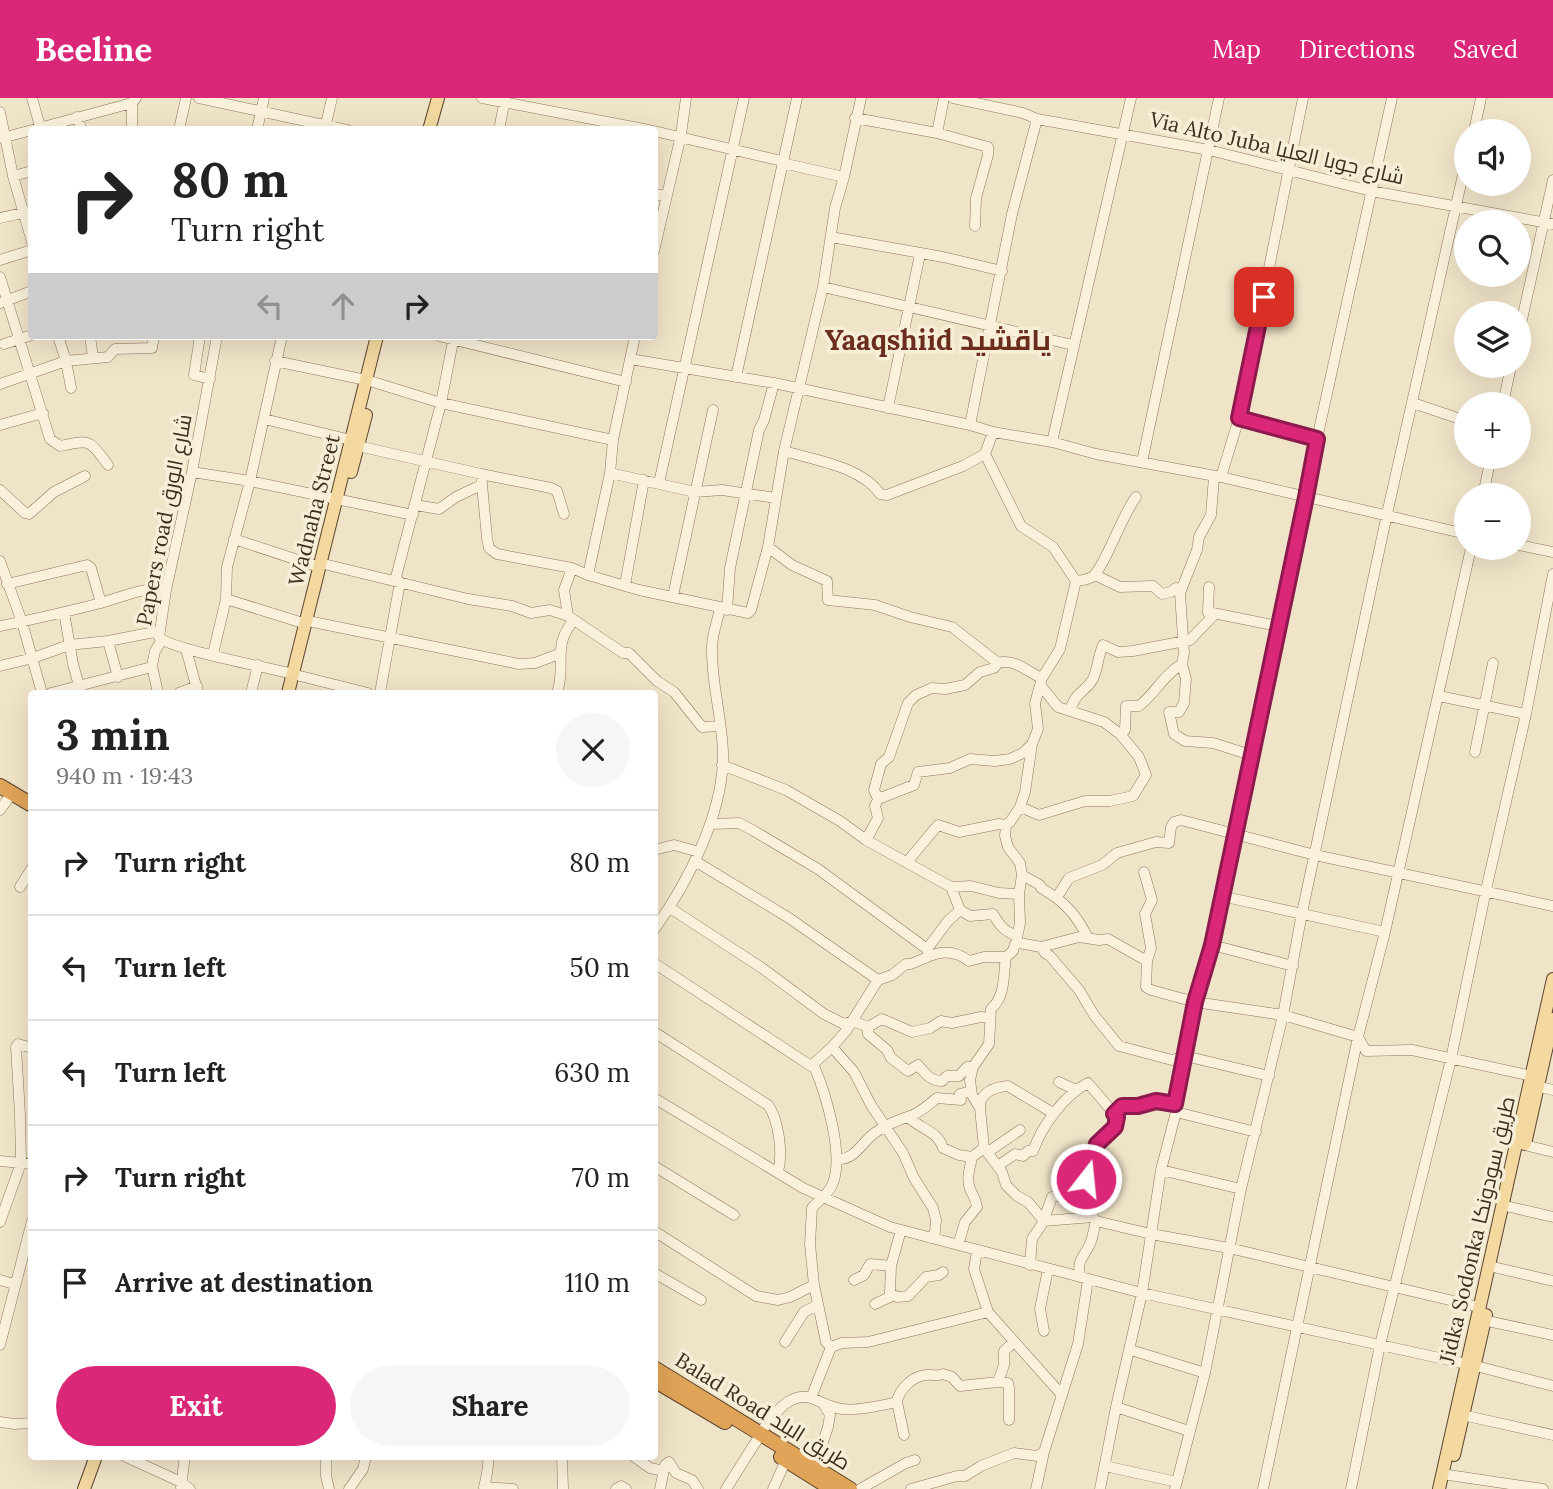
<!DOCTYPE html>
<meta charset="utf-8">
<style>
body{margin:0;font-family:Lora,Cairo,serif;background:#f6f6f6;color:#222;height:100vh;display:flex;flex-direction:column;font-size:26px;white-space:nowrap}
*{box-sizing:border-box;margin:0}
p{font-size:23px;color:#767676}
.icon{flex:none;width:38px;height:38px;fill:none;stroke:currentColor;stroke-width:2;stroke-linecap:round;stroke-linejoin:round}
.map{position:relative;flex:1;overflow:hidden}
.side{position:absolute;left:28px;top:592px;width:630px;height:770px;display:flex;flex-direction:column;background:#fff;border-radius:7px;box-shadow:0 7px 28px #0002}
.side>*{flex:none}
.guide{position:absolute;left:28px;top:28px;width:630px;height:214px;border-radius:7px;box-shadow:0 7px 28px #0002;background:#fff;color:#222;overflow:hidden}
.fabs{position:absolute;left:1454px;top:21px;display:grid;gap:14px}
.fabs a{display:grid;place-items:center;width:77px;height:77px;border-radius:50%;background:#fff;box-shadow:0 7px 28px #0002;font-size:35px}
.pin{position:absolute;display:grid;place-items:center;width:60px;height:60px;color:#fff;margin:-30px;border-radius:14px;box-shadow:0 4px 10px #0006}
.me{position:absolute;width:77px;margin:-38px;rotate:16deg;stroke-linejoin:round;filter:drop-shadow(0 0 5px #0008)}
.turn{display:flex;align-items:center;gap:24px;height:147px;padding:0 28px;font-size:32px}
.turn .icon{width:91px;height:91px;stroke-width:2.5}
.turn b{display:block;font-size:49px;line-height:60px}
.lanes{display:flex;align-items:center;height:66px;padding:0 28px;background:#0003;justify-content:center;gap:35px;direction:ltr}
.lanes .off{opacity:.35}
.round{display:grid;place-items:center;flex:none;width:74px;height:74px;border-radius:37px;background:#f6f6f6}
.head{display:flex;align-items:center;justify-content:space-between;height:119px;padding:0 28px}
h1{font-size:42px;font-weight:700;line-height:52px}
.primary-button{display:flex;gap:14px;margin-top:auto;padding:14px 28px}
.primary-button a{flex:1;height:80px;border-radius:42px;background:#db2777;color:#fff;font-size:28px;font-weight:700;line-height:80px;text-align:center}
.primary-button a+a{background:#f6f6f6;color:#222}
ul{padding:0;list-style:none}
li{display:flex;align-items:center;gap:21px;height:105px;padding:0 28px;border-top:2px solid #e0e0e0}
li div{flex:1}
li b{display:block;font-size:26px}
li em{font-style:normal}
header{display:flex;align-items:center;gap:42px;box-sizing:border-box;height:98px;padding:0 35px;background:#db2777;color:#fff}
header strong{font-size:33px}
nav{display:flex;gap:38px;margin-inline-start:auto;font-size:24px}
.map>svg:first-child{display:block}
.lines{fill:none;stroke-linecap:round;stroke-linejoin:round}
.minor-casing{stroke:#8d765c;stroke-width:11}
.major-casing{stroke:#5b4430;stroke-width:14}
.highway-casing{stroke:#5b4430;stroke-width:16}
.minor{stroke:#faf1dc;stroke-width:10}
.major{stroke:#f3d9a0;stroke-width:12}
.highway{stroke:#e0a458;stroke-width:14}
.route-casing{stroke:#8e194d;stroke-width:18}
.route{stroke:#db2777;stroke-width:12}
.labels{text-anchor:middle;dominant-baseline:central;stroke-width:7;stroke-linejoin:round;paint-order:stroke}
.street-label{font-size:21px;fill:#3d2e20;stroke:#f7eed8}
.district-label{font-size:28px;font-weight:bold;fill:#6b2e1e;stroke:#f7eed8}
</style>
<header>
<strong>Beeline</strong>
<nav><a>Map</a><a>Directions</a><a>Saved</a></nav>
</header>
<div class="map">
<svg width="1553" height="1391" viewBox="0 0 1553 1391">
<rect width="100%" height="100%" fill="#f0e4c8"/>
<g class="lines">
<defs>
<path id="minor" d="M32,0l9,32
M199,0l148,32
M482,0l167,32
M953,0l70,15 14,6 172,31 162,41 182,33
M132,5v27
M0,14l13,64 19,66
M77,19l5,13
M855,20l82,15 51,14v8l-12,43 -1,28
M325,30l7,-30
M32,32l100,-27 4,-5
M179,32l7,-32
M257,32l7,-32
M499,32l6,-31
M654,33l128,30
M1474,33l7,-33
M937,35l7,-35
M2,40l30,-8
M782,65l62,14
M13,78l19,-5
M654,96l12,2
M0,120l32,-7
M831,139l112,20 59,14
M654,153l27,-116 5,-37
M0,162l32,-10
M0,179l50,162 10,7c31,-7 29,-6 48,19
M823,189l250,58
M0,205l32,-12
M1519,235l34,-153
M58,238l8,25 5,27
M90,238l3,21
M200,238l-6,39 16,4
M217,238l-25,136 -26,118 -7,47c10,12 111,31 134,37
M439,238l187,46
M4,246l28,-9
M630,261l144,24 196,42 23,7 59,10 44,12 125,23 245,57
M275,263l91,19
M736,279l61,-279
M373,284l68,21 172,37
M0,286l66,-23 42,-4 7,-8 37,-1 2,-12
M1413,305l53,18
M1503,306l8,-38
M888,310l32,-154
M1239,320l78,21
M264,321l87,21
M0,327l43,-12
M970,327l42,-211 25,-95
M993,334l-8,22 36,72 32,21 23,34
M1052,344l79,-344
M358,348l123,28 70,14 6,3 7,23
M784,353c31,9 78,16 96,43l7,1 76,-29 22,-12
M1142,364l77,-364
M192,374l58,9 163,34
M610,375l85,19 27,-2 54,8
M481,376l6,64 2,10 8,6 75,14 16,7 51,15 109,23 3,-3 17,-63 16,-96 39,-164 12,-79 9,-31 17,-79
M1214,379l-3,38 -12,22 -2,13 -17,43 4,60 -2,11 4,15 -2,24 -5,9h-10l5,22 11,7 28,2 38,12
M1221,379l18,-59 64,-320
M659,385l85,-385
M0,392l25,23 4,1 25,-22 31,-16
M1483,397l8,-38
M415,407l24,4 17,-12 25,-12
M234,441l85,28
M1519,447l34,7
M768,449l24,18 35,16 1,19 47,5 35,12 42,10 46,36c17,-5 29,9 44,15
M0,463l22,61 20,71
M328,467l140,34 44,7 19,7 19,-3 18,6
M588,477l22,-102 3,-33 22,-104
M1095,477l25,12 33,-1 9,8 9,-2 5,-4 4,5
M395,483l46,-178 13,-67
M1076,483c6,-1 11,-1 16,-4 12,-8 31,-64 44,-80
M7,486l80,-19 4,3 10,35
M625,487l19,-105
M1209,489l-1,25 70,14
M673,498l40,-186
M226,501l80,25
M727,512l3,-42 29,-138 5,-10 10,-37
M64,514l9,52 8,29
M574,522l49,33h6l28,28 17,11 28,35 18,-1
M313,524l206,42 16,-1 24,-9
M0,528c32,-6 65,-14 97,-22 21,-5 49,-19 69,-14
M108,543l10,36
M186,551l12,44
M213,556l13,-55 1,-32 23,-86 32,-145
M0,568l33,-8 36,-13 39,-4 52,-10
M152,568l6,27
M300,578l68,17
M51,595l97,-25 4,-2 3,-15 7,-11
M179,595l18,-7
M251,595l7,-28
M380,595l20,-111
M557,595c10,-30 -6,-46 17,-73l-6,-4 -4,-26 8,-22
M1439,598l87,18
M1070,613c6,-21 15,-18 23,-32 5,-11 5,-23 10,-34l15,7 15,-1 57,-11 24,-25
M1120,636l5,-4 1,-24h13c17,-13 24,-31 43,-42
M1475,654l18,-89
M722,667l64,25 54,31 26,19 85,47 20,-1 28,7 20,1
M878,701l-4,-9 7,-26 8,-7 19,-54 8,-8 16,-7 13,1 20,-4 15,-13 14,-4 4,-5
M1020,709l19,8 46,-14h25l23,-5 13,-21 -7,-18 -19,-23 -16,-12 -46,-15 -17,-21
M0,712l12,-17
M712,726l27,-1 15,8 64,38 109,80
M866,742l12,-22 -3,-12 3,-7 36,-14 4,-13 32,-4 20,-9 25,2 15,-2 13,-6 9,-9
M654,752l20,-5 25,7
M695,763l94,57 89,62
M907,764l31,-37 21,7 40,-8 7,1
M1144,774l8,28 -7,14 6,34 -4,13 -1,26 5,3 44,12 88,13 75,22 8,14 46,-1 120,26
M1022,777l18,10 1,3c23,13 35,26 47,50
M20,789l12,-19
M951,789l9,23
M1221,798l164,36
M1057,799l12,-19 33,-13 15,-12 39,-11 13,1 2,-16 3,-5 7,-2 134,35 238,51
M670,810l92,60 62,46 20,10 9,-3 15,6 14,-8 30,13 18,-4 11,-7 11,2 29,-6 9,1
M654,832c34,-48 70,-117 69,-177 -1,-34 -11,-68 -11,-102 -1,-13 5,-29 8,-42
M1019,845l22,4 4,6 5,3 29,34 15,25 25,31 53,14 13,-4 84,20
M1212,847l81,21
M1041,849l38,-10 20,3 9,-1 39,22
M930,858c14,-6 27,-4 39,5l15,-4h22
M654,865l157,103 21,-19 14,-16 32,-51 14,-5 14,-11h5l19,-8 -3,-7 21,-28 12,-11 10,6 23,-2c7,12 11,17 24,22
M868,929v7l19,16 4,8 17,13 10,-6c7,8 12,16 24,16l5,-5h12l8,-9h6
M654,934l114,73c11,15 15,49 10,67
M832,949l22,25 17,33 32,48 11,25 19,30 3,12 -1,12 -4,6
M814,968c12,28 30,88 19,117 -5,12 -13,16 -21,25l-2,36 4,41
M1059,984l17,8
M1531,987l22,5
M654,1000l149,90 87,39 252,66 334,73 77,20
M980,1010c-1,-15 14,-21 28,-22l45,27
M1176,1014l80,20
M1114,1016l8,-8 6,-1 10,1 18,-5 19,3
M908,1019c11,11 30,14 35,31l16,7 13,2
M1525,1047l28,7
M984,1050l18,24 4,13 11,11 11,6 16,19
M988,1054l32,-22
M837,1061c18,2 26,-19 39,-27 10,-7 22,-12 34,-16 10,-3 19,-12 27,-18l24,2 -1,-6 11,-3
M0,1063l32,3
M654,1068l80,49
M998,1068l17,-12 8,2 5,-5h5c9,-25 31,-56 55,-68l29,34c-5,20 -14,16 -22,30 -11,20 -12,49 -2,70
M1161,1072l80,19
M1510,1109l43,10
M1044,1121l8,-22 34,-5
M0,1124l21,-59 -1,-49 -4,-67 2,-3 14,4
M654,1133l102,65 22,4 12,-3 24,-12 12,57 5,5
M958,1147l7,-23 12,-15c-1,-9 -4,-11 -7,-18 -4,-11 0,-21 2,-32l12,-9 -4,-40 -8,-13 -2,-15 3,-13 16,-23 2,-35c15,-13 12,-34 15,-52l7,-6 2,-7 4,-1 -2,-5 3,-15 -1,-29 3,-19 -2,-12 -12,-16 -3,-11 1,-11 4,-3 10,-15 5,-15 7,-48 6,-15 -3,-26 7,-25 18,-29 16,-68
M977,1153l-3,18 14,43 73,82
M1030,1167l2,-26 12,-18 49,-4 3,4 55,13 78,14 250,59
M891,1168l-1,27 7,4 11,-1 18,-19 13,-2 4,-3
M1489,1168l64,15
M654,1175l47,27
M1080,1179c-3,-18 3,-18 10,-33 3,-7 4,-16 6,-23
M0,1182l14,4
M854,1182l10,-5 6,-11 21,2 10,-36
M875,1206l17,-8
M1478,1221l75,16
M1044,1233l-4,-22 8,-40
M785,1244l19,-30 13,-7
M0,1247l32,-124
M1131,1252l74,23
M811,1300l20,-51 11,-4 26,-1 120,-30
M897,1304l7,33
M1116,1309l73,24
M1458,1316l95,21
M1009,1322v-32l-1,-5 -10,-1 6,-17v-14l10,-9
M0,1324l14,2 18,-1
M760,1335c12,-15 28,-42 51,-35 11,4 20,10 31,11 13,2 42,-4 55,-7 2,-13 16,-26 29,-27 7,-1 10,2 17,-1l9,3 8,9 38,-4
M124,1358l57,26 9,7
M326,1358v20l3,13
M488,1358c1,8 -2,23 -4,31l29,2
M562,1358l1,33
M633,1358l17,12 14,3
M815,1368l13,-39 2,-12 -6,-10
M1105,1368l72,16
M1442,1376l101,15
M181,1389l4,-31
M349,1391l14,-20 3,-13
M616,1391l5,-3 5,3
M660,1391l5,-24 4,-3 7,11 16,7 6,9
M726,1391l31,-49
M773,1391l13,-29
M860,1391l46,-26 9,-3
M911,1391l46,-13h8l16,-10 33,-13 23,3 7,-4
M1036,1391l8,-37 34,-108 10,-64
M1100,1391l16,-82 26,-114 19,-123 15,-58 -1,-8 20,-102 17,-57 105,-506 75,-341
M1175,1391l30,-116 36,-184 42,-174 19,-102 85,-399 79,-353
M1263,1391l95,-452 27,-105 86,-384
M1351,1391l29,-144 71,-286 35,-169 40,-176 27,-140"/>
<path id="major" d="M429,32l9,-32
M351,374l15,-57
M288,595l89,-357
M1525,1046l28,-125
M1454,1357l32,-140
M84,1391l12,-33
M1439,1391l114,-510"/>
<path id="highway" d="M0,688l32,19
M654,1270l196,121
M654,1282l71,42
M781,1359l51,32"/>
</defs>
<use href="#minor" class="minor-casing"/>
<use href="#major" class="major-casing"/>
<use href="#highway" class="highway-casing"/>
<use href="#minor" class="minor"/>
<use href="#major" class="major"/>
<use href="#highway" class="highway"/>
</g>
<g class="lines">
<defs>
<path id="route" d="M1086,1081l11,-35 18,-17 2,-10 -3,-3 8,-8h16l18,-5 19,3 20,-102 17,-57 94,-448 11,-58 -78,-21 25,-121"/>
</defs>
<use href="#route" class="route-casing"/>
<use href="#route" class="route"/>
</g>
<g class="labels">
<g class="street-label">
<text transform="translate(1277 50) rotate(13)">Via Alto Juba شارع جوبا العليا</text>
<text transform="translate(314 412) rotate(-76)">Wadnaha Street</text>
<text transform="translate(164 422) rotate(-79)">Papers road شارع الورق</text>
<text transform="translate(1477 1132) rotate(-77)">Jidka Sodonka طريق سودونكا</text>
<text transform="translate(763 1313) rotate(32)">Balad Road طريق البلد</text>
</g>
<g class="district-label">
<text x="938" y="242">Yaaqshiid ياقشيد</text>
</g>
</g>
</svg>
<div class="fabs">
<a><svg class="icon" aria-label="sound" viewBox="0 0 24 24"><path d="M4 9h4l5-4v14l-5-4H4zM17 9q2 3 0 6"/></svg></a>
<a><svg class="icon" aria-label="search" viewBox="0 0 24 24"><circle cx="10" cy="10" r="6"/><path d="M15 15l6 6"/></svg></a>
<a><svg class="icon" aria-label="layers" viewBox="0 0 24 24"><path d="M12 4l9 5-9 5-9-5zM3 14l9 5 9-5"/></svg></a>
<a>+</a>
<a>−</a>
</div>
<div class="pin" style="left:1264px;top:199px;background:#d93025"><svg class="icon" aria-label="arrive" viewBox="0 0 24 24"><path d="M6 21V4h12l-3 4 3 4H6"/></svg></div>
<svg class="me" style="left:1086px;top:1081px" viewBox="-20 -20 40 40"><circle r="17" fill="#db2777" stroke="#fff" stroke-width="3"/><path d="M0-11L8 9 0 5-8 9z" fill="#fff"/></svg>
<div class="guide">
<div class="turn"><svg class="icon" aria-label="right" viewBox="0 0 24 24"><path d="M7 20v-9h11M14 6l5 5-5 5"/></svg><div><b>80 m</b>Turn right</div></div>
<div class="lanes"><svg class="icon off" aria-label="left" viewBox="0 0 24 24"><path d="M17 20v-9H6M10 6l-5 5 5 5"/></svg><svg class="icon off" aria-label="ahead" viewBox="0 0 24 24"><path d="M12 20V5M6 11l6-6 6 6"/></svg><svg class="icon" aria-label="right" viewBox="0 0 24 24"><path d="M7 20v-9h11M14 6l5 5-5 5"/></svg></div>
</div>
<section class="side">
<div class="head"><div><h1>3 min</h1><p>940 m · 19:43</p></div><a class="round"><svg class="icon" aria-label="close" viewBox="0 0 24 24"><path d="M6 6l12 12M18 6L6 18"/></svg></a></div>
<ul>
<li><svg class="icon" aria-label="right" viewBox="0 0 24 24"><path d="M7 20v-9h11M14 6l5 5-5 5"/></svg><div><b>Turn right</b></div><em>80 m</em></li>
<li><svg class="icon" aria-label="left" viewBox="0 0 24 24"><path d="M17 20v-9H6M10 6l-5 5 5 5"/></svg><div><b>Turn left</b></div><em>50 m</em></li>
<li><svg class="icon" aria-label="left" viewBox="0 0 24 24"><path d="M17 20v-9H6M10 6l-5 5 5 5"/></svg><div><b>Turn left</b></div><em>630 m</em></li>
<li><svg class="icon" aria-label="right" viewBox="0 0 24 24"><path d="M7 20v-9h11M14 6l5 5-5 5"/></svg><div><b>Turn right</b></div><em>70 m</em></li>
<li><svg class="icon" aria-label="arrive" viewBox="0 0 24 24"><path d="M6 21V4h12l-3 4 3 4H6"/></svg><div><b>Arrive at destination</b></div><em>110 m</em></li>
</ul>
<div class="primary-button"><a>Exit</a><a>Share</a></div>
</section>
</div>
